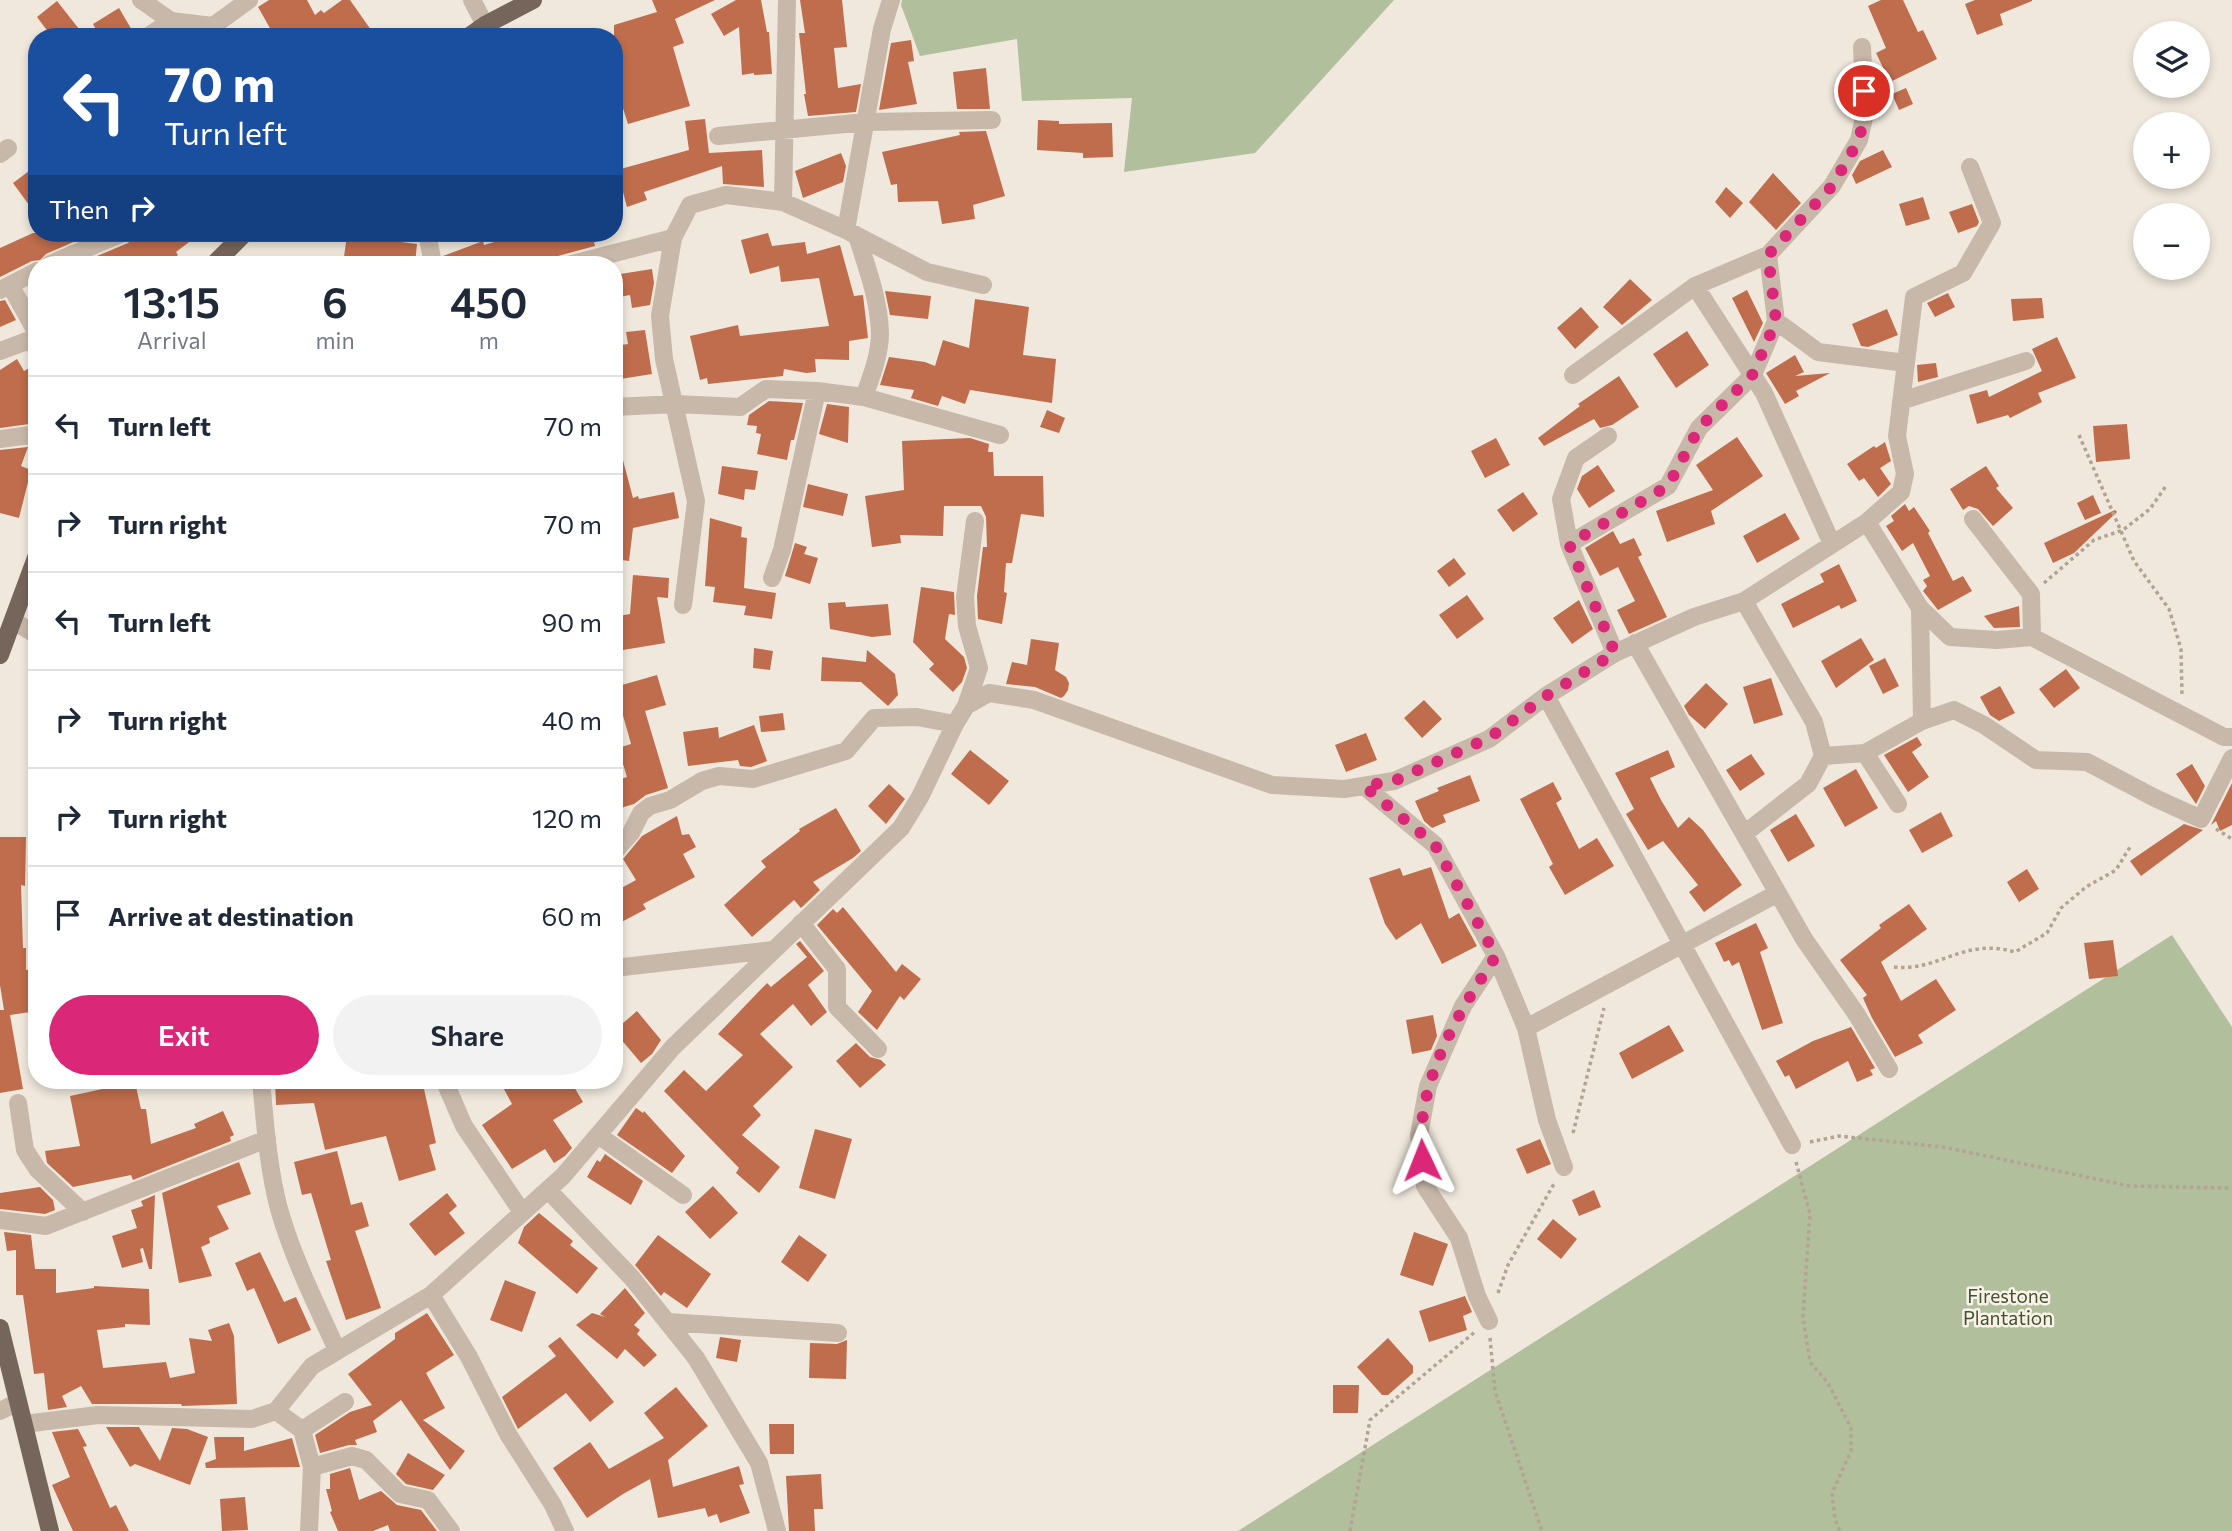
<!DOCTYPE html>
<meta charset="utf-8">
<style>
body{margin:0;font-family:Commissioner,sans-serif;background:#f2f2f3;color:#1f2937;height:100vh;display:flex;flex-direction:column;font-size:26px;white-space:nowrap}
*{box-sizing:border-box;margin:0}
p{font-size:23px;color:#747a83}
.icon{flex:none;width:38px;height:38px;fill:none;stroke:currentColor;stroke-width:2;stroke-linecap:round;stroke-linejoin:round}
.map{position:relative;flex:1;overflow:hidden}
.panel{position:absolute;left:28px;top:256px;width:595px;height:833px;display:flex;flex-direction:column;background:#fff;border-radius:28px;box-shadow:0 4px 10px #0003}
.panel>*{flex:none}
.top-card{position:absolute;left:28px;top:28px;width:595px;height:214px;border-radius:28px;box-shadow:0 4px 10px #0003;background:#1a4fa0;color:#fff;overflow:hidden}
.fabs{position:absolute;left:2133px;top:21px;display:grid;gap:14px}
.fabs a{display:grid;place-items:center;width:77px;height:77px;border-radius:50%;background:#fff;box-shadow:0 4px 10px #0003;font-size:35px}
.pin{position:absolute;display:grid;place-items:center;width:60px;height:60px;color:#fff;margin:-30px;border:4px solid #fff;border-radius:50%;box-shadow:0 2px 7px #0007}
.me{position:absolute;width:77px;margin:-38px;rotate:358deg;stroke-linejoin:round;filter:drop-shadow(0 0 5px #0008)}
.turn{display:flex;align-items:center;gap:24px;height:147px;padding:0 21px;font-size:32px}
.turn .icon{width:91px;height:91px;stroke-width:2.5}
.turn b{display:block;font-size:49px;line-height:60px}
.then{display:flex;align-items:center;height:66px;padding:0 21px;background:#0003;gap:14px;font-size:26px}
.eta{display:flex;justify-content:space-evenly;align-items:center;height:119px;text-align:center}
.eta b{font-size:42px;font-weight:600;line-height:49px}
.primary-button{display:flex;gap:14px;margin-top:auto;padding:14px 21px}
.primary-button a{flex:1;height:80px;border-radius:42px;background:#db2777;color:#fff;font-size:28px;font-weight:600;line-height:80px;text-align:center}
.primary-button a+a{background:#f2f2f3;color:#1f2937}
ul{padding:0;list-style:none}
li{display:flex;align-items:center;gap:21px;height:98px;padding:0 21px;border-top:2px solid #e0e1e3}
li div{flex:1}
li b{display:block;font-size:26px}
li em{font-style:normal}
.map>svg:first-child{display:block}
.green{fill:#b1bf9d}
.building{fill:#bf6d4c}
.lines{fill:none;stroke-linecap:round;stroke-linejoin:round}
.path{stroke:#b3a393;stroke-width:3.5;stroke-dasharray:3.5 3.5;stroke-linecap:butt}
.minor{stroke:#c8b8a9;stroke-width:18}
.major{stroke:#76655a;stroke-width:18}
.route{stroke:#db2777;stroke-width:12;stroke-dasharray:0 21.6}
.labels{text-anchor:middle;dominant-baseline:central;stroke-width:5;stroke-linejoin:round;paint-order:stroke}
.park-label{font-size:19px;fill:#43522d;stroke:#f8f2e8}
</style>
<div class="map">
<svg width="2232" height="1531" viewBox="0 0 2232 1531">
<rect width="100%" height="100%" fill="#f0e8dc"/>
<path class="green" d="M902,0h492l-139,153 -131,19 8,-74 -110,3 -5,-62 -97,17 -19,-51z
M2172,935l60,92v504h-994z"/>
<path class="building" d="M269,0h38l8,15 6,-5 3,3 18,-13h8l26,37h-101l-17,-30z
M652,0h63l-40,19 9,24 -11,4 17,59 -62,18 -14,-44v-55l43,-13z
M736,0h25l6,32h2l3,42 -18,1v-2l-12,2 -3,-48 -15,9 -13,-22z
M800,0h42l5,47 -13,1 4,40 23,-4 -5,28 -48,4 -4,-22h2l-7,-61h6z
M1881,0h22l15,32 5,-2 14,29 -47,23 -14,-29 10,-5 -18,-42z
M1975,0h57v1l-32,13 3,11 -26,10 -12,-31z
M57,1l22,28 -10,8h-17l-15,-20z
M119,8l17,29h-36l-7,-13z
M911,40l3,21 -6,1 9,42 -38,6 12,-67z
M986,68l4,41h-33l-4,-37z
M1906,88l7,16 -14,6 -7,-16z
M705,119l4,34 53,-3 2,37 -41,-3 -1,-18 -78,26 3,8 -20,7 -10,-37 72,-20 -4,-29z
M1038,120l21,1v3l53,-1 1,34 -30,1v-5l-46,-3z
M986,131l19,65 -32,9 2,14 -33,5 -4,-23 -40,1 -1,-18 -6,1 -9,-33 78,-17 -1,-3z
M1883,150l9,17 -36,17 -4,-9 8,-14z
M841,153l5,13 -3,16 -40,16 -8,-27z
M37,165v51l-24,-33z
M1773,173l28,30 -25,27 -27,-28z
M1726,187l17,16 -13,15 -15,-16z
M1923,197l7,22 -24,7 -7,-22z
M1972,204l7,18 -2,4 -19,7 -9,-21z
M33,233h61l-48,21 -6,6 -8,1 -32,16v-29z
M134,233h67l-25,19 2,3 -11,9h-80l-2,-3 43,-18 4,-4z
M525,233h67l3,13 -52,14 2,4h-101l-1,-8 40,-15 1,4z
M768,233l4,13 33,-4 2,12 33,-9 14,51 9,-1 5,43 -19,3v19l-34,-1 1,13 -10,1 -22,-4 -1,7 -75,8 -1,-6 -7,2 -10,-44 48,-11 2,11 89,-10 -10,-48 -38,4 -2,-16 -29,8 -9,-34z
M347,235l70,9 -2,20h-72z
M652,269l2,14 -4,22 -18,3 -2,-13 -16,3v-23z
M1630,279l22,21 -30,25 -19,-18z
M1747,290l16,33 -9,19 -22,-44z
M885,291l46,5 -3,23 -38,-4z
M1948,293l7,14 -20,10 -8,-14z
M2042,298l2,20 -31,3 -2,-22z
M975,299l54,8 -6,48 33,4 -4,44 -82,-13 -5,14 -23,-8 -4,10 -27,-8 3,-8 -34,-5 9,-28 36,5 10,4 8,-26 26,8z
M5,300l11,20 -16,7v-26z
M1581,307l18,20 -24,22 -18,-21z
M1887,309l11,26 -30,12 -7,-1 -9,-22z
M645,330l7,44 -38,6v-34l14,-2 -2,-12z
M1687,331l22,34 -33,23 -23,-34z
M2057,337l19,41 -38,15 4,9 -32,16 -2,-3 -31,9 -8,-29 18,-5 2,7 53,-26 -10,-22z
M1795,355l9,17 -9,4 35,-3 -34,18 3,5 -14,8 -19,-31z
M17,359l7,12 13,-7v59l-37,5v-58z
M1936,363l2,14 -20,5 -1,-17z
M1619,376l20,31 -27,18 -12,3 -6,-9 -50,27 -6,-8 42,-32 -2,-2z
M769,401l34,2 -9,37h-3l-4,20 -30,-6 4,-20 -5,-1 1,-7 -10,-1 2,-10z
M827,404l22,3 -1,36 -29,-9z
M1047,410l18,8 -6,15 -19,-6z
M2127,424l3,35 -34,3 -3,-36z
M1737,437l26,39 -52,35 4,13 -48,18 -11,-31 57,-21 -17,-25z
M970,438l19,6 -1,8h5l1,24h49l1,41 -23,-3 -9,49h-6l-2,29 3,1 -5,31 -24,-5 -1,-23 6,-49h4l-1,-30 -5,-11h-37l-1,30 -43,-1 1,8 -29,4 -7,-51 39,-6 -2,-49z
M1496,438l14,27 -25,13 -14,-27z
M1885,442l6,19 -11,7 11,16 -13,13 -14,-19 -5,3 -12,-17 27,-18 2,2z
M28,447l-7,19 10,4 -12,48 -19,-5v-63z
M620,449l13,49 5,-2 1,3 35,-7 5,26 -46,10 -4,33 -15,-2v-109z
M1598,465l17,26 -26,17 -12,-19 5,-13z
M722,466l36,5 -3,19 -10,-1 -1,11 -26,-6z
M1986,466l13,20 -3,2 17,20 -20,18 -15,-17 -9,-3 -6,4 -13,-21z
M808,484l40,10 -5,22 -40,-9z
M1523,492l15,22 -25,18 -16,-22z
M2093,495l8,18 -16,7 -8,-17z
M1905,504l4,7 5,-4 16,24 -2,2 25,48 10,-5 9,15 -34,19 -15,-19 4,-5 -4,-6 7,-4 -17,-33 -11,8 -16,-25 8,-5 -3,-5z
M2115,510l2,2 -43,41 -21,10 -9,-20z
M1785,513l15,26 -43,24 -14,-27z
M710,518l32,9 -1,10 6,1 -3,50 32,5 -4,26 -28,-4 2,-9 -33,-4 2,-15 -10,-1z
M1613,531l7,13 14,-6 8,17 -4,2 29,60 -38,17 -12,-24 18,-9 -17,-34 -18,9 -15,-28z
M795,543l12,4 -3,7 14,4 -8,26 -25,-8z
M1454,558l12,16 -17,13 -12,-16z
M1839,564l18,37 -16,8 -2,-4 -46,23 -12,-24 43,-22 -4,-8z
M633,575l36,3 -1,20 -11,-1 8,46 -42,7 -5,-34 12,-2z
M921,587l33,5 1,23 -6,-1 -4,25 19,18 3,11 -5,14 -9,10 -24,-23 5,-5 -21,-22z
M1467,595l17,24 -27,20 -18,-24z
M1579,600l14,29 -21,15 -19,-26z
M845,602l1,5 42,-3 3,31 -19,2 -42,-8 -2,-26z
M2019,606l1,21 -26,1 -10,-12z
M1861,638l13,22 -38,28 -15,-27z
M1031,639l28,4 -4,27 11,7 3,6 -1,7 -4,6 -3,2 -26,-11 -29,-3 6,-22 15,3z
M754,648l19,3 -3,19 -17,-2z
M867,650l28,24 3,21 -10,11 -27,-24 -40,-1 1,-24 44,5z
M1885,658l14,28 -16,8 -14,-28z
M2066,669l14,19 -26,20 -15,-19z
M657,675l9,30 -21,6 23,77 -22,7 -12,9 -20,6v-29l13,-4 -9,-29 13,-4 -16,-57z
M1771,678l12,37 -29,9 -11,-37z
M1706,683l22,21 -23,25 -16,-14 -5,-9z
M2000,686l15,27 -16,8 -9,-6 -10,-18z
M1424,700l18,19 -20,19 -18,-20z
M783,713l2,17 -24,2 -2,-16z
M754,725l13,36 -16,6 -11,-1 -2,-6 -50,6 -5,-34 35,-5 1,11z
M1366,733l11,27 -31,12 -11,-27z
M1917,737l5,8 -10,7 17,25 -21,15 -24,-37z
M970,750l39,31 -20,24 -38,-31z
M1668,750l7,17 -25,11 11,22 17,28 11,-11 14,13 39,55 -38,27 -15,-20 9,-7 -35,-44 -15,9 -22,-36 8,-5 -19,-36z
M1751,754l14,20 -25,17 -14,-21z
M2192,764l13,22 -9,18 -20,-30z
M1856,769l22,39 -33,19 -22,-39z
M1470,775l10,26 -37,14 3,7 -14,6 -8,-7 -9,-20 24,-10 -2,-3z
M1553,782l9,17 -6,4 23,46 18,-11 17,28 -49,29 -16,-28 4,-3 -33,-65z
M2232,783v42l-12,6 -4,-10 -5,4z
M889,784l16,15 -19,25 -18,-18z
M836,808l25,43 -8,7 -40,24 7,8 -19,18 -7,-8 -42,37 -28,-32 42,-38 -5,-6 39,-30 -1,-2z
M1941,812l12,24 -31,17 -13,-23z
M1796,814l19,32 -27,16 -18,-32z
M677,816l5,19 7,-1 7,13 -13,7 12,23 -52,27 3,5 -32,17v-34l22,-12 -13,-21 19,-23z
M2184,824l19,6 -62,46 -11,-15z
M0,837h26l-1,49 -4,-1 2,63h3v22l11,-2v43l-27,4 13,74 -23,4v-83h4l-4,-25z
M1431,867l18,52 10,-6 18,33 -35,18 -21,-41 -25,17 -11,-16 -16,-46 31,-10 3,8z
M2027,869l12,20 -20,13 -12,-20z
M1909,904l18,25 -46,33 20,39 35,-22 20,31 -38,25 5,8 -28,14 -23,-39 -9,-20 4,-3 -27,-35 41,-32 -2,-3z
M843,907l53,65 6,-8 19,15 -17,21 -4,-4 -23,34 -19,-18 14,-21 -55,-66 16,-16 4,4z
M1756,923l12,25 -8,4 23,71 -21,7 -23,-68 -7,4 -3,-6 -5,2 -9,-19z
M2113,940l5,36 -29,3 -5,-36z
M800,941l24,30 -16,14 19,27 -16,14 -18,-22 -33,30 33,33 -40,39 8,9 -19,20 38,32 -21,26 -23,-20 3,-5 -75,-77 20,-21 22,21 37,-36 -25,-21 49,-51 4,4 36,-30 -11,-13z
M637,1011l24,29 -9,14 -11,9 -27,-32z
M1433,1015l4,21 -6,14 -19,4 -6,-34z
M1669,1025l15,26 -52,28 -13,-26z
M1851,1027l24,41 -5,2 3,5 -16,7 -9,-21 -52,28 -7,-14 -4,2 -9,-16 37,-20z
M856,1043l14,14 11,3 5,5 -26,23 -24,-27z
M275,1080h147l14,63 -7,2 7,25 -37,11 -13,-45 -61,14 -11,-47 -38,2z
M499,1080h71l13,22 -30,18 19,28 -7,8 -11,7 -9,-14 -33,20 -30,-44 30,-21z
M135,1082l6,27h5l5,35 45,-16 -2,-4 29,-13 11,24 -4,2 1,4 -98,39 -2,-5 -58,12 -26,-24 -2,-12 35,-5 -10,-50z
M636,1108l7,5 1,-2 41,45 -13,17 -55,-38z
M815,1129l37,10 -17,60 -36,-11z
M1540,1139l11,25 -24,10 -11,-25z
M337,1151l14,54 11,-3 7,24 -14,5 26,77 -35,12 -20,-59 5,-1 -20,-67 -9,2 -8,-33z
M605,1154l38,27 -12,24 -44,-28 10,-17 3,2z
M239,1162l12,32 -34,12 12,23 -20,9 1,5 -9,4 11,29 -33,7 -17,-90z
M713,1186l25,27 -28,26 -25,-27z
M40,1187l13,13 2,10 -10,4 -45,-5v-16z
M1594,1190l7,17 -22,9 -7,-16z
M447,1193l10,13 -8,7 16,20 -30,23 -26,-32z
M155,1195l-3,74h-3l-6,-21 -3,1 3,13 -21,6 -10,-32 25,-8 -6,-18 12,-4 -2,-5z
M539,1213l34,28 -3,4 28,23 -21,26 -59,-51 6,-16z
M1553,1219l24,20 -16,20 -24,-20z
M4,1232l27,3 4,34h21v24l38,-5v-2l55,3 1,36 -25,-1v3l-28,3 6,38 63,-6 4,16 25,-5 -6,-35 23,3 -4,-11 21,-7 5,13 3,68 -55,2 -1,-2h-89l-11,-18 -19,10 5,11 -19,3 -4,-37 -10,1 -11,-79h-7v-45l-9,1z
M1414,1232l34,12 -15,42 -33,-11z
M658,1235l53,39 -24,34 -23,-16 -3,4 -26,-31z
M799,1235l28,20 -19,27 -27,-20z
M260,1252l24,50 12,-5 15,33 -33,14 -24,-56 -7,3 -12,-28z
M505,1280l31,12 -14,40 -32,-12z
M625,1288l20,25 -11,12 6,5 -3,4 20,21 -13,12 -19,-18 -8,10 -41,-34 16,-12 13,4 -5,-3z
M1465,1296l7,16 -9,4 4,14 -38,12 -10,-31z
M427,1313l27,42 -28,18 19,35 -22,12 42,31 -15,19 -49,-70 -28,21 4,11 -22,8 2,5h-8l-29,8 -5,-18 35,-23 22,-7 -24,-31 47,-35v-6z
M560,1337l54,65 -24,20 -24,-29 -48,36 -16,-32 54,-41 -8,-10z
M720,1337l21,3 -4,22 -21,-4z
M1388,1338l25,28v7l-25,22h-6l-25,-28z
M847,1340l-1,39 -37,-1 1,-35 27,1z
M1333,1385h26l-1,28h-25z
M676,1387l32,39 -40,34 5,27 66,-21 5,18 -5,1 11,28 -30,10 -3,-9 -9,3 -3,-9 -47,10 -8,-39 -27,15 -36,24 -34,-50 37,-26 19,27 55,-31 -20,-25z
M769,1424h25v30h-24z
M106,1427h33l21,34 12,-33 15,1 21,8 -18,48 -55,-21 -5,3z
M78,1429l9,17 -4,1 27,61 6,-3 13,26h-56l-6,-13 -15,-33 18,-8 -18,-45z
M214,1437h30v14l48,-13 8,29 -94,1 -1,-5 11,-4z
M408,1453l37,22 -12,15 -27,-6 -10,-10z
M350,1468l9,32 22,-9 16,14 24,5 16,21h-47l-2,-6 -15,6h-35l-8,-19 2,-1 -6,-22h4v-15z
M821,1474l2,35h-9l1,22h-26l-3,-55z
M245,1497l3,33 -26,1 -2,-32z"/>
<g class="lines">
<path class="path" d="M2079,435l55,126 35,48 12,40 1,46
M2044,583l50,-43 29,-10 27,-21 16,-23
M2216,829l16,10
M1894,967c45,5 69,-30 121,-15l32,-19 14,-25 25,-21 30,-17 14,-23
M1573,1133l31,-125
M1810,1142l29,-6 104,11 187,39 102,2
M1796,1162l14,52 -7,103 7,45 18,21 23,45v23l-19,42 3,26 5,12
M1498,1293l10,-28 47,-83
M1490,1338l5,53 47,140
M1350,1531l20,-111 106,-89"/>
<path class="minor" d="M141,0l30,21 42,5
M472,0l13,25
M209,34l4,-8 36,-26
M147,37l24,-16
M718,136l148,-14 126,-2
M0,154l8,-6
M783,202l4,-202
M846,230l36,-201 9,-29
M427,233l6,31
M857,236c10,32 22,63 23,97 0,22 -9,44 -16,64
M50,264l73,-31
M572,264l101,-26
M10,285l27,-14
M1695,286l69,107 68,151
M0,290l10,-5 27,48
M1776,321l42,31 88,11
M0,351l27,-10 10,5
M1573,375l122,-89 73,-31 64,-69 27,-46 6,-27 -3,-66
M1901,401l125,-40
M614,407l62,-3 64,3 26,-18 51,2 47,6 136,38
M1608,436l-32,22 -15,41 8,45 46,109
M0,439l37,-5
M1973,519l58,75 1,43
M1867,522l53,86 30,29 47,3 35,-3 192,100h8
M1569,544l99,-58 31,-58 54,-53 23,-54 -8,-66
M772,578l10,-28 35,-159
M683,605l13,-104 -32,-142 -4,-43 13,-78 17,-33 36,-10 57,7 63,28 81,42 56,13
M1920,608l2,113
M13,621l24,14
M1635,643l169,296 53,76 32,54
M1546,696l246,449
M966,706l13,-38 -12,-42 -2,-29 10,-76
M1865,753l57,-32 32,-11 30,15 52,35 51,2 68,36 46,21 31,-61
M1823,756l42,-3 33,51
M1364,786l71,59 61,111 30,72 21,92 17,47
M1744,834l64,-50 15,-28 -9,-34 -70,-121
M614,852l17,-19 10,-20 9,-7 20,-6 32,-19 17,-5 34,3 93,-28 28,-33 43,-1 38,7
M801,923l36,46v38l41,42
M614,968l159,-18
M1526,1028l252,-135
M261,1080c4,43 7,87 18,129 14,49 37,95 58,141
M444,1080l20,46 58,86
M18,1103l7,47 13,20 45,42
M598,1135l85,60
M548,1190l84,88 64,80 63,105 18,68
M0,1220l46,6 221,-87
M431,1295l38,62 39,77 45,71 12,26
M1489,1321l-12,-25 -18,-58 -34,-52 -6,-51 9,-49 35,-80 33,-50
M668,1322l170,11
M0,1411l18,-9
M276,1411l26,19 10,37 -3,64
M24,1424l74,-9 154,4 24,-8 36,-45 119,-71 132,-119 110,-129 228,-219 19,-31 35,-73 11,-18 23,-13 45,7 238,85 72,4 50,-8 95,-42 57,-43 69,-43 79,-36 50,-16 123,-79 34,-30 4,-18 -8,-38 17,-139 49,-24 29,-50 -22,-56
M302,1430l43,-28
M312,1467l40,-11 14,4 34,34 28,6 23,31"/>
<path class="major" d="M468,37l17,-12 48,-25
M214,264l31,-31
M0,655l37,-100
M0,1328l50,203"/>
</g>
<g class="lines">
<path class="route" d="M1422,1160c-8,-74 34,-144 74,-204l-61,-111 -71,-59 30,-5 95,-43 57,-42 69,-43 -46,-109 99,-58 31,-58 54,-54 23,-53 -8,-66 64,-69 27,-46 6,-27 -1,-22"/>
</g>
<g class="labels">
<g class="park-label">
<text x="2008" y="1295">Firestone<tspan x="2008" dy="22">Plantation</tspan></text>
</g>
</g>
</svg>
<div class="fabs">
<a><svg class="icon" aria-label="layers" viewBox="0 0 24 24"><path d="M12 4l9 5-9 5-9-5zM3 14l9 5 9-5"/></svg></a>
<a>+</a>
<a>−</a>
</div>
<div class="pin" style="left:1864px;top:91px;background:#d93025"><svg class="icon" aria-label="arrive" viewBox="0 0 24 24"><path d="M6 21V4h12l-3 4 3 4H6"/></svg></div>
<svg class="me" style="left:1422px;top:1160px" viewBox="-20 -20 40 40"><path d="M0-17L14 15 0 8-14 15z" fill="#db2777" stroke="#fff" stroke-width="4"/></svg>
<div class="top-card">
<div class="turn"><svg class="icon" aria-label="left" viewBox="0 0 24 24"><path d="M17 20v-9H6M10 6l-5 5 5 5"/></svg><div><b>70 m</b>Turn left</div></div>
<div class="then">Then<svg class="icon" aria-label="right" viewBox="0 0 24 24"><path d="M7 20v-9h11M14 6l5 5-5 5"/></svg></div>
</div>
<section class="panel">
<div class="eta">
<div><b>13:15</b><p>Arrival</p></div>
<div><b>6</b><p>min</p></div>
<div><b>450</b><p>m</p></div>
</div>
<ul>
<li><svg class="icon" aria-label="left" viewBox="0 0 24 24"><path d="M17 20v-9H6M10 6l-5 5 5 5"/></svg><div><b>Turn left</b></div><em>70 m</em></li>
<li><svg class="icon" aria-label="right" viewBox="0 0 24 24"><path d="M7 20v-9h11M14 6l5 5-5 5"/></svg><div><b>Turn right</b></div><em>70 m</em></li>
<li><svg class="icon" aria-label="left" viewBox="0 0 24 24"><path d="M17 20v-9H6M10 6l-5 5 5 5"/></svg><div><b>Turn left</b></div><em>90 m</em></li>
<li><svg class="icon" aria-label="right" viewBox="0 0 24 24"><path d="M7 20v-9h11M14 6l5 5-5 5"/></svg><div><b>Turn right</b></div><em>40 m</em></li>
<li><svg class="icon" aria-label="right" viewBox="0 0 24 24"><path d="M7 20v-9h11M14 6l5 5-5 5"/></svg><div><b>Turn right</b></div><em>120 m</em></li>
<li><svg class="icon" aria-label="arrive" viewBox="0 0 24 24"><path d="M6 21V4h12l-3 4 3 4H6"/></svg><div><b>Arrive at destination</b></div><em>60 m</em></li>
</ul>
<div class="primary-button"><a>Exit</a><a>Share</a></div>
</section>
</div>
